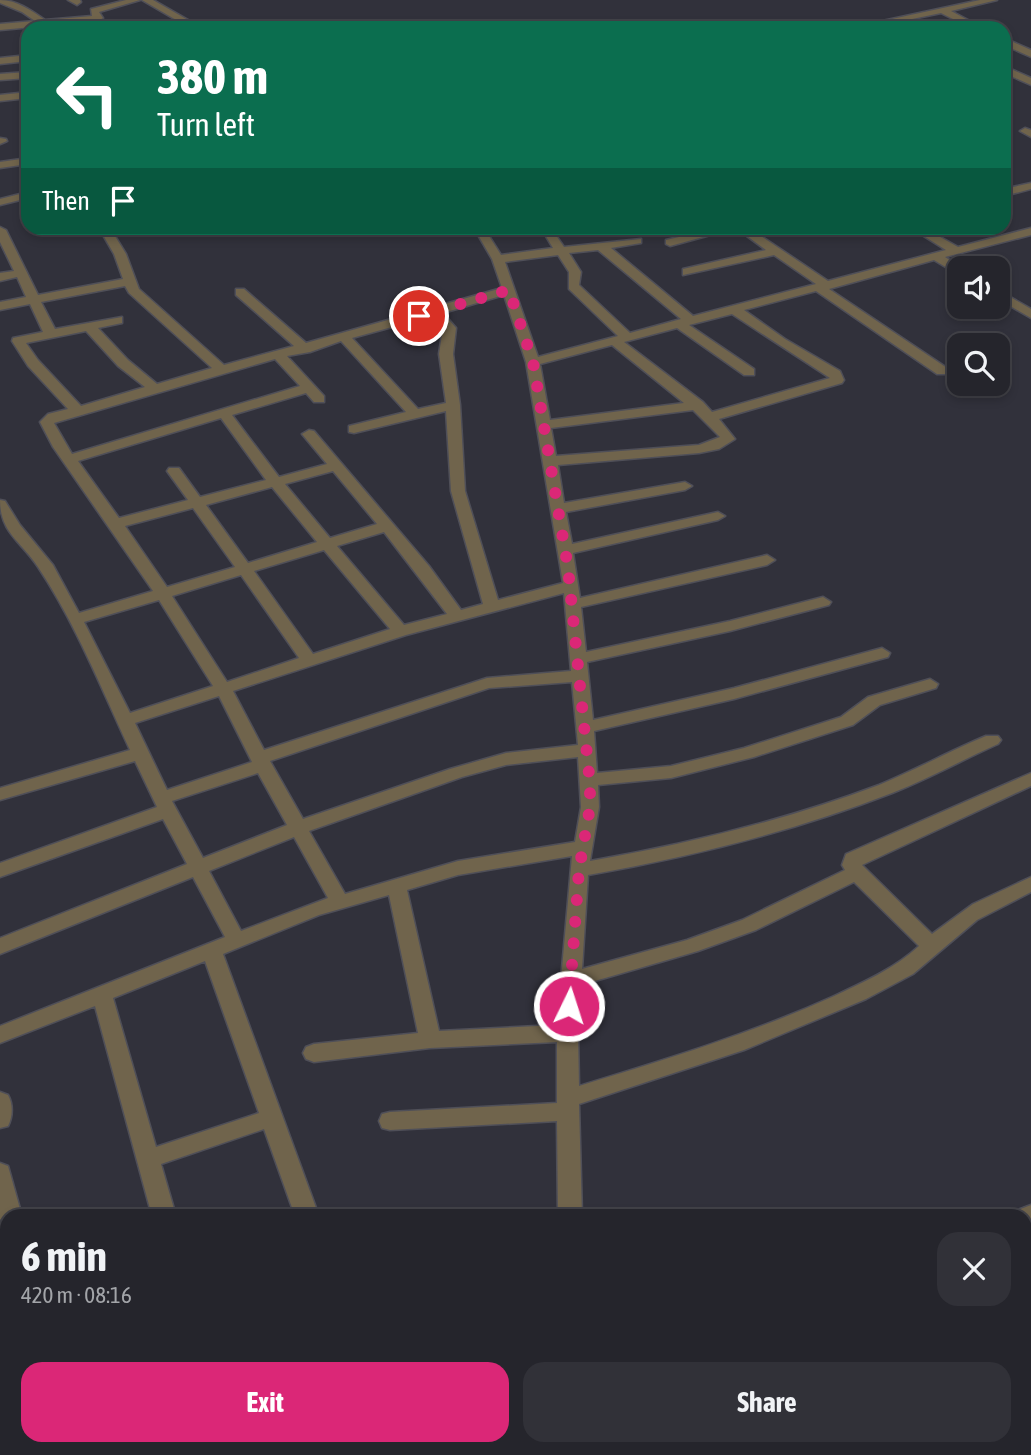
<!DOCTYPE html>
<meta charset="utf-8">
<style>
body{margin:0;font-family:"Asap Condensed",sans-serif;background:#313138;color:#f1f3f6;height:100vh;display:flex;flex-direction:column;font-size:26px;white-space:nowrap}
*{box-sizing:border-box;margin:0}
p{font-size:23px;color:#a3a5a9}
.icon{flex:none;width:38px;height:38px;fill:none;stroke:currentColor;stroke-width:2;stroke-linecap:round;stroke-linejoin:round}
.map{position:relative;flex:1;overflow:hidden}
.side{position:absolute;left:0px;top:1209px;width:1032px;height:247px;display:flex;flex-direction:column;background:#25252c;border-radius:21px 21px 0 0;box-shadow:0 4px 10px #0003,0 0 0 2px #424248}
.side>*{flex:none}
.guide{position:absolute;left:21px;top:21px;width:990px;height:214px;border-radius:21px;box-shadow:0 4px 10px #0003,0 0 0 2px #424248;background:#0b6e4f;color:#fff;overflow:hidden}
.buttons{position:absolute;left:947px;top:256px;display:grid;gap:14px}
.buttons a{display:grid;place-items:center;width:63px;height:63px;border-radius:14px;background:#25252c;box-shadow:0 4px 10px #0003,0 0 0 2px #424248;font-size:35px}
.pin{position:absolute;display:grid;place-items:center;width:60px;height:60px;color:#fff;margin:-30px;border:4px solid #fff;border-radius:50%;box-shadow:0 2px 7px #0007}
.me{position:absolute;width:77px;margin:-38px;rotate:4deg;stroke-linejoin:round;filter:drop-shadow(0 0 5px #0008)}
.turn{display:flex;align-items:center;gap:24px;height:147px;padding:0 21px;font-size:32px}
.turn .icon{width:91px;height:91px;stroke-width:2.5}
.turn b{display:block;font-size:49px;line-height:60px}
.then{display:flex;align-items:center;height:66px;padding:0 21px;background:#0003;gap:14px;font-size:26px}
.round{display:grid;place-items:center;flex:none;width:74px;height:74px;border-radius:21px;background:#313138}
.headline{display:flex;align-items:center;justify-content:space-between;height:119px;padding:0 21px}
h1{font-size:42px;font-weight:700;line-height:52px}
.primary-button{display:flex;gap:14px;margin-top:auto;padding:14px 21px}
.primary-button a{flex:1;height:80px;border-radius:21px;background:#db2777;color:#fff;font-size:28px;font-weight:700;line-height:80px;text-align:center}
.primary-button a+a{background:#313138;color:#f1f3f6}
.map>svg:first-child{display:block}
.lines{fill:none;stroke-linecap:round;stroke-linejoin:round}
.street-casing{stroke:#4f4f58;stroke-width:3}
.street{fill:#70644c;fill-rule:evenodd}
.route{stroke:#db2777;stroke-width:12;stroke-dasharray:0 21.6}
</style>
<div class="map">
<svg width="1031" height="1455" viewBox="0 0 1031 1455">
<rect width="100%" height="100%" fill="#31313b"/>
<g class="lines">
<defs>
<path id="street" d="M0,0c17,0 32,11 45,20l47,-4 -1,-7 35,-9h14l-41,12 4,6 -5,3 -98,9v-6l35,-3 -13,-9 -22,-9z
M68,0h12l1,2 -4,3z
M142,0h11l49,28h-12z
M980,0h17l-46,11 32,17h-12l-30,-15 -72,15h-19z
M1004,38l27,12v7l-27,-12z
M28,55v6l-28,3v-6z
M1004,66l27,12v7l-27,-12z
M28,72v6l-28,2v-6z
M28,92v6l-28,3v-6z
M1025,128l6,2v7l-11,-6z
M0,138l6,1 1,2 -7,3z
M28,158v6l-28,4v-6z
M1031,183v6l-27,7v-7z
M28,192v6l-28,7v-6z
M0,227l6,3 32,65 85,-16 -9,-25 -15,-26h11l16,26 13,35 85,76 70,-19 -58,-51v-6h8l62,54 196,-55 -10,-29 -18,-31h10l17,27 52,-7 -12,-20h10l13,19 77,-8v4l-30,5 82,68 123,-32 -42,-29 -91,20v-6l83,-19 -30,-22 -66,18 -4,-2v-4l52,-12h31l79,53 118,-31 -35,-22h13l34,19 73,-19v7l-86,22 17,11h-3v7l-25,-15 -105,29 118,79v6h-10l-121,-83 -72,19 41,29 55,32 4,9 -2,3 -123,36 16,20 -16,10 -20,4 -141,12 6,38 121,-21 7,4 -7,4 -119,22 6,32 146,-32 7,4 -7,4 -145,33 7,45 187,-43 8,5 -8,5 -186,42 5,45 144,-31 93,-24 8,5 -2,3 -99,26 -143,31 6,58 141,-32 148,-40 8,5 -2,4 -154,42 -140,32 3,42 74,-7 73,-18 97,-31 27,-20 62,-18 8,5 -2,4 -56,17 -27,20 -99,32 -83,21 -73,7 1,22 -9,54c98,-17 196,-41 289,-76 36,-15 71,-34 107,-49h12l3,4 -3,4c-36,16 -70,35 -106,49 -98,38 -201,64 -304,82l-6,94 105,-29 55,-20 103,-50 -3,-5 4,-11 185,-81v13l-169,79 70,69 41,-30 58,-27v15l-54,28 -64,54 -47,25 -122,51 -165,54 3,112h-24l-1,-95 -167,9 -8,-2 -3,-7 3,-7 8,-2 167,-9v-61l-127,6 -116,14 -8,-3 -3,-6 3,-6 8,-3 104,-11 -29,-138 -70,20 -96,39 96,262h-24l-31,-87 -103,35 15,52h-24l-57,-210 -95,37v-17l225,-89 -32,-60 -193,77v-16l187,-74 -24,-45 -163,58v-14l157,-56 -22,-46 -135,39v-12l130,-38c-28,-60 -54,-126 -92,-183 -16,-25 -38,-34 -38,-67l5,1 15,24 33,40 26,48 74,-22 -100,-144 -13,-25 8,-8 20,-5 -40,-43 -16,-25 1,-3 30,-6 -13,-28 -30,6v-8l26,-5 -9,-20 -17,4v-8l14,-2 -14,-29zM598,250l83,69 -51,14 -51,-48 2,-13 -12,-19zM558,255l11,17v17l49,47 -80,21 -33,-95zM125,286l4,7 83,75 -55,16 -29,-24 -30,-32 24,-5v-6l-67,12 -14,-27zM504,295l22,67 37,221 -65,17 -33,-109 -5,-86 -7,-51 3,-26 -13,-15zM732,314l98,64 -118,34 -9,-10 -79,-60 53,-14 67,47h10v-6l-65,-44zM432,316l11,12 -4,26 7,49 -28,6 -66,-71zM86,331l32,35 27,21 -64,19 -43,-46 -12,-17zM341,341l65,71 -57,14v6l5,1 92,-22 5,80 32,113 -22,6 -32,-44 -115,-135 -5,-1 -7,4 25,30 -48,13 -47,-62 74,-22 8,9h10v-6l-37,-40 23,-4zM612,345l72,58 -134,17 -10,-56zM275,359l25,27 -228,68 -18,-31zM693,410l27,27 -21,8 -143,11 -5,-28zM221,418l45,62 -66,17 -21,-29h-10l-2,3 21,29 -69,18 -41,-57zM333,471l44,53 -47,14 -45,-54zM272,487l45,55 -69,21 -42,-58zM193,508l42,59 -68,20 -42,-61zM384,532l63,82 -43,11 -67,-79zM324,550l66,79 -77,25 -59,-83zM241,575l58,83 -72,24 -55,-86zM564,593l7,78 -84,7 -223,72 -31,-59 173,-56zM159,600l54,86 -83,27 -46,-91zM572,682l6,63 -72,8 -56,16 -147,50 -33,-58 219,-73zM219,696l33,66 -85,28 -32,-67zM578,757l3,50 -6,35 -117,19 -113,33 -36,-63 153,-54 44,-12zM258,773l29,52 -84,33 -31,-57zM294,837l34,61 -87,33 -32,-60zM572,856l-15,169 -118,6 -32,-141 51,-15zM854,882l65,64c-25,23 -57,37 -87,51 -82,37 -168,63 -253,89l-1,-53 3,-48 117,-34 58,-21zM205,961l54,152 -103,34 -43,-149z
M998,290l33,19v9l-33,-19z
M0,1092l8,3c5,9 5,21 0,31l-8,2z
M0,1163l8,3 14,50h-15v9l-7,-6z
M1031,1205v20l-5,2v-11h-11l3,-6z
M1026,1411l5,2v32l-5,-3z
M8,1449h42l-3,6h-41z
M552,1449h26l-1,6h-26z
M719,1449h26v6h-26z
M863,1449h26l2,6h-26z"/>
</defs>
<use href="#street" class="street-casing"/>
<use href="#street" class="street"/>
</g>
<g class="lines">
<path class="route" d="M419,316l90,-26 24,72 35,206 22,216v23l-11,63 -10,136"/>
</g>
</svg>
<div class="buttons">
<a><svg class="icon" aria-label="sound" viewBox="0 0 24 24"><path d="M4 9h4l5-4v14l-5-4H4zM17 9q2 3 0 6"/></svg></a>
<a><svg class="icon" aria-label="search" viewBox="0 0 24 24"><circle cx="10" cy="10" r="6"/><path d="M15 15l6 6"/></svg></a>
</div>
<div class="pin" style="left:419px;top:316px;background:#d93025"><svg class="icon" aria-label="arrive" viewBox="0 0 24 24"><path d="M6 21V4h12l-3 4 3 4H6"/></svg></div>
<svg class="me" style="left:569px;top:1006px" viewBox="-20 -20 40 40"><circle r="17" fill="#db2777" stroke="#fff" stroke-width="3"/><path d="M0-11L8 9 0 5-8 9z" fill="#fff"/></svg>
<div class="guide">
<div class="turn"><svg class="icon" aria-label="left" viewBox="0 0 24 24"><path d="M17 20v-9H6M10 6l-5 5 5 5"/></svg><div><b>380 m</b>Turn left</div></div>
<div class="then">Then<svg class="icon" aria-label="arrive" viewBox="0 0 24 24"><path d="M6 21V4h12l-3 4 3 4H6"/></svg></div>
</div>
<section class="side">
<div class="headline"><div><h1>6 min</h1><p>420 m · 08:16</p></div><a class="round"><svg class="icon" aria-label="close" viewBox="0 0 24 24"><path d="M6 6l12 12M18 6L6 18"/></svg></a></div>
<div class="primary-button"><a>Exit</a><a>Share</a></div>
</section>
</div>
